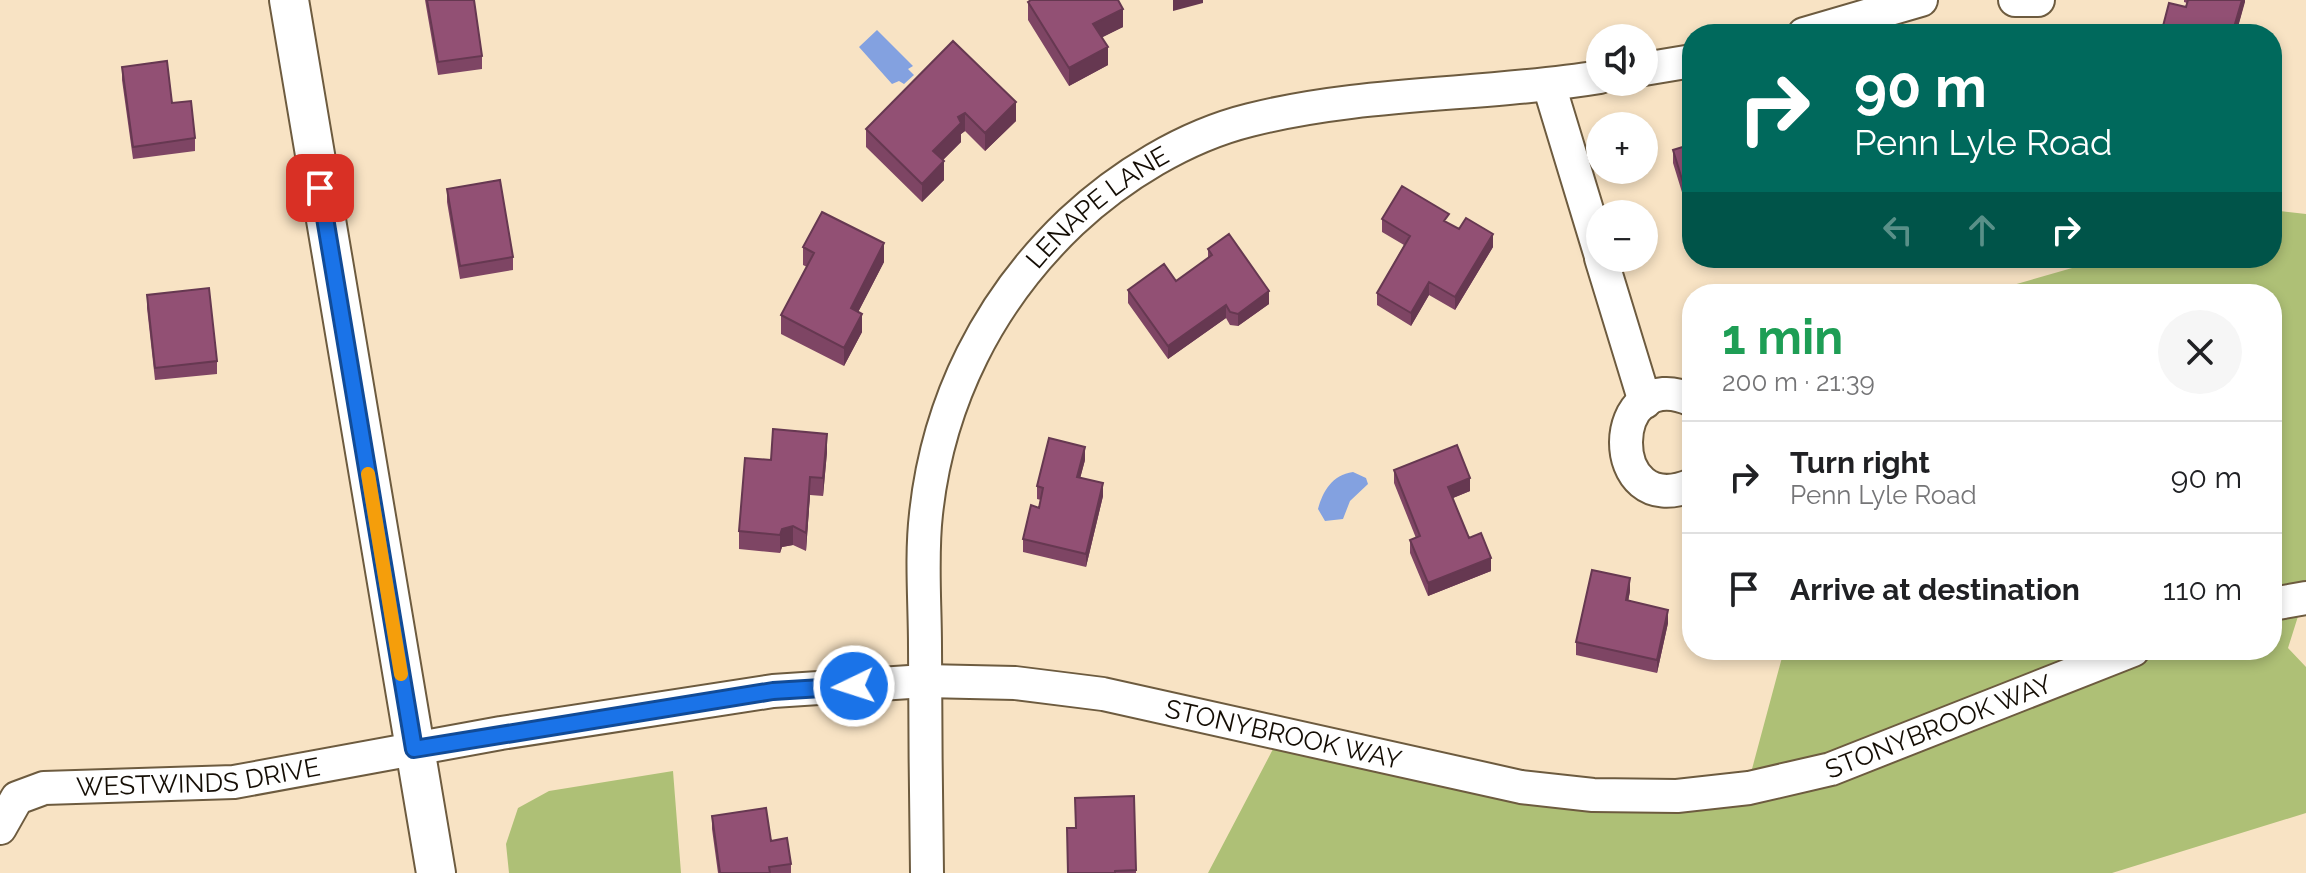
<!DOCTYPE html>
<meta charset="utf-8">
<style>
body{margin:0;font-family:Raleway,sans-serif;background:#f6f6f6;color:#202124;height:100vh;display:flex;flex-direction:column;font-size:30px;white-space:nowrap}
*{box-sizing:border-box;margin:0}
p{font-size:26px;color:#757577}
.icon{flex:none;width:44px;height:44px;fill:none;stroke:currentColor;stroke-width:2;stroke-linecap:round;stroke-linejoin:round}
.map{position:relative;flex:1;overflow:hidden}
.sheet{position:absolute;left:1682px;top:284px;width:600px;height:376px;display:flex;flex-direction:column;background:#fff;border-radius:32px;box-shadow:0 4px 12px #0003}
.sheet>*{flex:none}
.hud{position:absolute;left:1682px;top:24px;width:600px;height:244px;border-radius:32px;box-shadow:0 4px 12px #0003;background:#00695c;color:#fff;overflow:hidden}
.buttons{position:absolute;left:1586px;top:24px;display:grid;gap:16px}
.buttons a{display:grid;place-items:center;width:72px;height:72px;border-radius:50%;background:#fff;box-shadow:0 4px 12px #0003;font-size:40px}
.pin{position:absolute;display:grid;place-items:center;width:68px;height:68px;color:#fff;margin:-34px;border-radius:16px;box-shadow:0 4px 12px #0006}
.me{position:absolute;width:88px;margin:-44px;rotate:266deg;stroke-linejoin:round;filter:drop-shadow(0 0 6px #0008)}
.turn{display:flex;align-items:center;gap:28px;height:168px;padding:0 40px;font-size:36px}
.turn .icon{width:104px;height:104px;stroke-width:2.5}
.turn b{display:block;font-size:56px;line-height:68px}
.lanes{display:flex;align-items:center;height:76px;padding:0 40px;background:#0003;justify-content:center;gap:40px;direction:ltr}
.lanes .off{opacity:.35}
.round{display:grid;place-items:center;flex:none;width:84px;height:84px;border-radius:42px;background:#f6f6f6}
.head{display:flex;align-items:center;justify-content:space-between;height:136px;padding:0 40px}
h1{font-size:48px;font-weight:700;line-height:60px;color:#1e9e55}
ul{padding:0;list-style:none}
li{display:flex;align-items:center;gap:24px;height:112px;padding:0 40px;border-top:2px solid #e0e0e0}
li div{flex:1}
li b{display:block;font-size:30px}
li em{font-style:normal}
.map>svg:first-child{display:block}
.forest{fill:#aec076}
.water{fill:#83a1e0}
.lines{fill:none;stroke-linecap:round;stroke-linejoin:round}
.minor-casing{stroke:#6d5b3f;stroke-width:36}
.tertiary-casing{stroke:#6d5b3f;stroke-width:42}
.minor{stroke:#fff;stroke-width:32}
.tertiary{stroke:#fff;stroke-width:38}
.wall{fill:#7e4564}
.shaded-wall{fill:#663851}
.building{fill:#925074;stroke:#663851;stroke-width:2}
.route-casing{stroke:#114b97;stroke-width:20}
.route{stroke:#1a73e8;stroke-width:14}
.slow{stroke:#f59e0b;stroke-width:14}
.labels{text-anchor:middle;dominant-baseline:central;stroke-width:7;stroke-linejoin:round;paint-order:stroke}
.street-label{font-size:26px;fill:#140d04;stroke:#f8e3c4}
</style>
<div class="map">
<svg width="2306" height="873" viewBox="0 0 2306 873">
<rect width="100%" height="100%" fill="#f8e3c4"/>
<path class="forest" d="M2272,210l34,4v377l-18,57 18,19v146l-194,60h-904l74,-141 254,58 209,5 39,-145h488v-356h-290l125,-36h165z
M673,771l8,102h-172l-3,-29 12,-36 31,-17z"/>
<path class="water" d="M877,30l36,36 -5,3 6,6 -10,9 -5,-3 -7,3 -33,-37z
M1353,472l13,6 2,6 -18,17 -7,18 -18,2 -7,-12c5,-18 14,-34 35,-37z"/>
<g class="lines">
<defs>
<g id="minor">
<path d="M2015,0h23"/>
<path d="M1804,34l117,-34"/>
<path d="M1644,69l48,-8"/>
<path d="M1549,85l51,168"/>
<path d="M1601,258l44,144"/>
<path d="M1692,400c-87,-39 -89,123 0,85"/>
<path d="M2272,604l34,-6"/>
<path id="s1" d="M0,828l17,-30 27,-10 190,-6 267,-49 272,-42 152,-10 90,2 88,11 418,93 72,8 84,1 72,-8 82,-19 302,-119"/>
<path id="s2" d="M927,873c-1,-76 -2,-151 -2,-227 0,-43 -4,-89 1,-132 12,-113 63,-214 145,-292 49,-46 114,-86 179,-102 114,-29 234,-24 350,-43"/>
</g>
<path id="tertiary" d="M289,0l147,873"/>
</defs>
<use href="#minor" class="minor-casing"/>
<use href="#tertiary" class="tertiary-casing"/>
<use href="#minor" class="minor"/>
<use href="#tertiary" class="tertiary"/>
</g>
<path class="wall" d="M425,0h49l8,56v13l-44,6z
M2184,0h61l-9,34h-73v-8l23,-19 1,-4 -3,-1z
M1028,2l95,25 -21,10 6,28 -39,21 -41,-66z
M953,41l63,80 -31,30 -20,-20 -4,3v8l-18,18 1,20 -22,22 -56,-55v-18z
M122,67l50,36 23,35v13l-62,8 -11,-79z
M1692,144l-3,71 -16,-52v-13z
M447,189l66,68v13l-53,9 -13,-77z
M1382,219l67,5 44,23 -38,63 -26,-15 -18,31 -34,-21v-12l27,-48 -22,-13z
M803,247l81,15 -26,50 4,20 -18,34 -63,-32v-19l26,-48 -4,-2z
M1208,249l61,55 -31,22 -8,-1 -4,-7 -58,41 -40,-56v-13l48,-9 32,-23z
M147,295l70,66v13l-62,6 -8,-72z
M827,452l-4,44 -13,-1 -4,56 -13,-6 -11,2 -2,6 -41,-4v-18l32,-71z
M1085,460l-5,18 23,18 -17,71 -63,-15v-13l16,-31 2,-8 -4,-1v-13z
M1394,470l76,21 -17,7 16,40 22,33 -63,25 -18,-43v-13l6,-2 -22,-55z
M1630,591l-2,10 40,22 -11,50 -81,-18v-13z
M712,816l59,25 20,23v9h-73l-6,-44z
M1136,870v3h-69z"/>
<path class="shaded-wall" d="M1173,0h30v3l-30,8z
M2242,0h3v2l-9,32h-4z
M1123,9v18l-30,15v-18z
M1108,47v18l-39,21v-18z
M1016,102v19l-31,30v-18z
M965,113v18l-4,3v8l-28,28v-19l25,-34z
M944,161v19l-22,22v-18z
M1692,201v13l-3,1v-13z
M1493,234v13l-38,63v-13z
M884,243v19l-33,64v-18z
M1429,282v13l-18,31v-13z
M1269,291v13l-31,22v-12z
M1226,305v13l-58,41v-13z
M862,314v18l-18,34v-18z
M827,434v18l-4,44v-18z
M1085,447v13l-8,30v-13z
M810,477v18l-4,56v-18z
M1470,478v13l-22,9v-13z
M1103,483v13l-17,71v-13z
M793,526v19l-11,2 -2,6v-18l2,-6z
M1491,558v13l-63,25v-13z
M1630,578v13l-4,22v-13z
M1668,610v13l-11,50v-13z"/>
<path class="building" d="M427,0h47l8,56 -44,6z
M1031,0h87l5,9 -30,15 15,23 -39,21 -41,-66z
M2188,0h54l-10,34h-39l-30,-8 6,-23 17,4z
M953,41l63,61 -31,31 -20,-20 -7,4 3,6 -28,28 11,10 -22,23 -56,-55z
M167,61l5,42 19,-2 4,37 -62,9 -11,-80z
M1692,144v57l-3,1 -16,-52z
M500,180l13,77 -53,9 -13,-77z
M1402,186l47,28 -5,7 15,8 7,-11 27,16 -38,63 -26,-15 -18,31 -34,-20 33,-57 -28,-17z
M822,212l62,31 -33,65 11,6 -18,34 -63,-33 33,-62 -11,-6z
M1229,234l40,57 -31,23 -8,-2 -4,-7 -58,41 -40,-56 36,-26 12,17 36,-26 -4,-6z
M209,288l8,73 -62,7 -8,-73z
M773,429l54,5 -4,44 -13,-1 -4,56 -13,-7 -11,3 -2,6 -41,-4 6,-73 26,2z
M1049,438l36,9 -8,30 26,6 -17,71 -63,-15 8,-34 8,3 4,-20 -6,-2z
M1457,445l13,33 -22,9 21,51 12,-5 10,25 -63,25 -18,-43 10,-4 -26,-66z
M1592,570l38,8 -4,22 42,10 -11,50 -81,-18z
M1134,796l2,74 -21,1v2h-47l-1,-45h9l-1,-30z
M766,808l5,33 16,-3 4,26 -22,3 1,6h-50l-8,-57z"/>
<g class="lines">
<defs>
<path id="route" d="M320,188l94,561 359,-58 81,-5"/>
</defs>
<use href="#route" class="route-casing"/>
<use href="#route" class="route"/>
<path class="slow" d="M368,474l33,200"/>
</g>
<g class="labels">
<g class="street-label">
<text stroke="none"><textPath href="#s2" startOffset="722">LENAPE LANE</textPath></text>
<text stroke="none"><textPath href="#s1" startOffset="1988">STONYBROOK WAY</textPath></text>
<text stroke="none"><textPath href="#s1" startOffset="1316">STONYBROOK WAY</textPath></text>
<text stroke="none"><textPath href="#s1" startOffset="218">WESTWINDS DRIVE</textPath></text>
</g>
</g>
</svg>
<div class="buttons">
<a><svg class="icon" aria-label="sound" viewBox="0 0 24 24"><path d="M4 9h4l5-4v14l-5-4H4zM17 9q2 3 0 6"/></svg></a>
<a>+</a>
<a>−</a>
</div>
<div class="pin" style="left:320px;top:188px;background:#d93025"><svg class="icon" aria-label="arrive" viewBox="0 0 24 24"><path d="M6 21V4h12l-3 4 3 4H6"/></svg></div>
<svg class="me" style="left:854px;top:686px" viewBox="-20 -20 40 40"><circle r="17" fill="#1a73e8" stroke="#fff" stroke-width="3"/><path d="M0-11L8 9 0 5-8 9z" fill="#fff"/></svg>
<div class="hud">
<div class="turn"><svg class="icon" aria-label="right" viewBox="0 0 24 24"><path d="M7 20v-9h11M14 6l5 5-5 5"/></svg><div><b>90 m</b>Penn Lyle Road</div></div>
<div class="lanes"><svg class="icon off" aria-label="left" viewBox="0 0 24 24"><path d="M17 20v-9H6M10 6l-5 5 5 5"/></svg><svg class="icon off" aria-label="ahead" viewBox="0 0 24 24"><path d="M12 20V5M6 11l6-6 6 6"/></svg><svg class="icon" aria-label="right" viewBox="0 0 24 24"><path d="M7 20v-9h11M14 6l5 5-5 5"/></svg></div>
</div>
<section class="sheet">
<div class="head"><div><h1>1 min</h1><p>200 m · 21:39</p></div><a class="round"><svg class="icon" aria-label="close" viewBox="0 0 24 24"><path d="M6 6l12 12M18 6L6 18"/></svg></a></div>
<ul>
<li><svg class="icon" aria-label="right" viewBox="0 0 24 24"><path d="M7 20v-9h11M14 6l5 5-5 5"/></svg><div><b>Turn right</b><p>Penn Lyle Road</p></div><em>90 m</em></li>
<li><svg class="icon" aria-label="arrive" viewBox="0 0 24 24"><path d="M6 21V4h12l-3 4 3 4H6"/></svg><div><b>Arrive at destination</b></div><em>110 m</em></li>
</ul>
</section>
</div>
